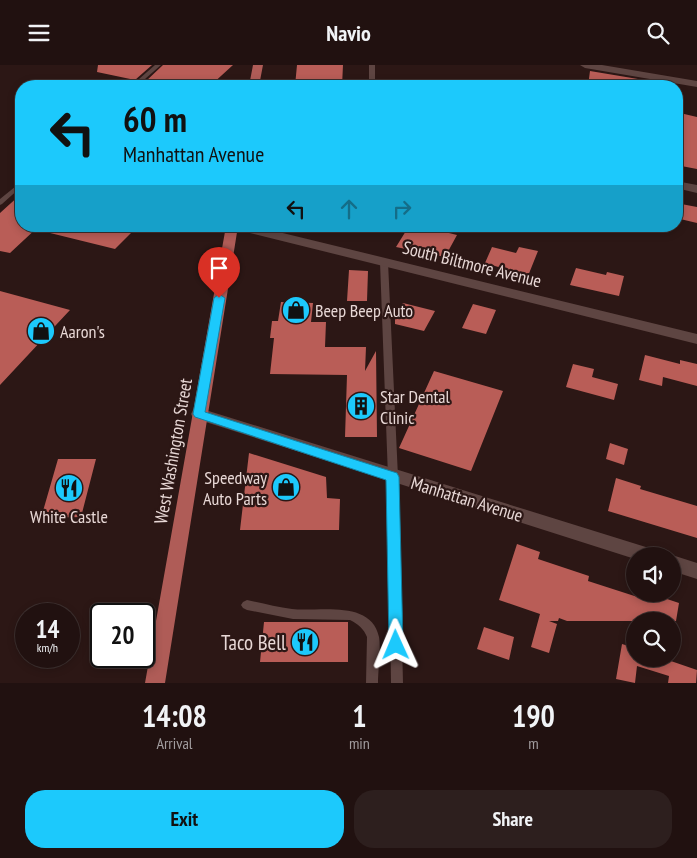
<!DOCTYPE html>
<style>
body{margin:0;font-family:"PT Sans Narrow",sans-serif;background:#2d1f1e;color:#f1f3f6;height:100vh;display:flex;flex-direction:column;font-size:19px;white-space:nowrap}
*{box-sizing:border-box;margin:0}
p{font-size:16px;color:#a29d9f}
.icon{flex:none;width:28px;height:28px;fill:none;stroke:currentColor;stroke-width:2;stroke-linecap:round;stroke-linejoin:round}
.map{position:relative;height:618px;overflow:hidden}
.side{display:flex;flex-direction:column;background:#211110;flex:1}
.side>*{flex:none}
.top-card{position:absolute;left:15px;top:15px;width:668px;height:152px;border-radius:20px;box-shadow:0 2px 8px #0003,0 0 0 1px #3e3130;background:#1cc9fc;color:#111;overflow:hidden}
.buttons{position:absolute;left:626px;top:482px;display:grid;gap:10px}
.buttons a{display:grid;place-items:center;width:55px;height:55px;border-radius:50%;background:#211110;box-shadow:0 2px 8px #0003,0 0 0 1px #3e3130;font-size:25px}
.speed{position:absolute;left:15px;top:538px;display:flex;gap:10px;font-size:25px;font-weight:700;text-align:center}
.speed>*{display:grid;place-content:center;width:65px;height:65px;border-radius:50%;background:#211110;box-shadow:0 2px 8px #0003,0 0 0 1px #3e3130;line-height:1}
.speed small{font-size:12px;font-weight:400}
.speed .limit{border:2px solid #111;border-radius:8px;background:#fff;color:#111}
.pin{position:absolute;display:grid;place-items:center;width:42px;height:42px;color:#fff;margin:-51px -21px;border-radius:50% 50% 50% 0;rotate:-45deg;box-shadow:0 0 5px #0007}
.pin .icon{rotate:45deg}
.me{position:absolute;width:55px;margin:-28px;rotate:359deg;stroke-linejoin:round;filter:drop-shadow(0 0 4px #0008)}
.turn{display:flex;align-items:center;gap:18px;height:105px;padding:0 25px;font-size:22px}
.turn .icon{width:65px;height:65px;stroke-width:2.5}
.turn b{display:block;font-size:35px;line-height:42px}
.lanes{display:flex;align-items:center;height:48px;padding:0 25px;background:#0003;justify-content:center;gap:25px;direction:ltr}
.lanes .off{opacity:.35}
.eta{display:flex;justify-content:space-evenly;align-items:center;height:85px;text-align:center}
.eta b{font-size:30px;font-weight:600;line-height:35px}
.primary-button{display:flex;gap:10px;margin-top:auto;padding:10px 25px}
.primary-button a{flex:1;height:58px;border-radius:20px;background:#1cc9fc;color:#111;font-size:20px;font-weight:600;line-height:58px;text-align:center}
.primary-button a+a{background:#2d1f1e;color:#f1f3f6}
header{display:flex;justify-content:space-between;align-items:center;height:65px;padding:0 25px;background:#211110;font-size:22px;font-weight:600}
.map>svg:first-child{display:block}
.building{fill:#b95d57}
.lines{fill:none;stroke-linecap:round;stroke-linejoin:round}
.service{fill:#5e4542;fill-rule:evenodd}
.minor{fill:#5e4542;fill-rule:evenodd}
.primary{fill:#af5c57;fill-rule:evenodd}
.route{fill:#1cc9fc;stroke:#1283a4}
.labels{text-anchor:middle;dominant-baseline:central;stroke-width:4.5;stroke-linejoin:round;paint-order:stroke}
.street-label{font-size:18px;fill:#e8d8d6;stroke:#2c1715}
.poi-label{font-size:18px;fill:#e8d8d6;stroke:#2c1715;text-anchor:start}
.near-poi-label{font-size:21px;fill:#e8d8d6;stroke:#2c1715;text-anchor:end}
</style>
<header><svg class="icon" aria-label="menu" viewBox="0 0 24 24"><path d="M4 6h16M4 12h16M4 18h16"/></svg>Navio<svg class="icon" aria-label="search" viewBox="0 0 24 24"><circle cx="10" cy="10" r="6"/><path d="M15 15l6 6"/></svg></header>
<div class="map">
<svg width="697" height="618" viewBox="0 0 697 618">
<rect width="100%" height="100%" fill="#2c1715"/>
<path class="building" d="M98,0h54l-17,15 -38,-8z
M163,0h70l-23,21h-42l-23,-4z
M297,0h46l-1,21h-47z
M590,6l54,9 -3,6h-53z
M680,48l17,4v52l-21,-4v-39z
M21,129v32h18l-29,27 -10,-2v-38z
M676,138l21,4v16l-21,-5z
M46,161h92l-23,23 -69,-17z
M409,161h12l36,9 -12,22 -49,-10z
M492,182l24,6 3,-6 19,4 -10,25 -43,-13z
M576,203l30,7 1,-3 17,4 -5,20 -49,-11z
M349,205l19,1 -1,30h-20z
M0,226l70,19 -70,75z
M281,237l32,1 -2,19h15l-1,25h41l-1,24 11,-20 1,86h-32l2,-62 -77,-1 4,-36h-4l2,-17h6z
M403,238l32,8 -11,20 -29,-7v-8z
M473,239l23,6 -10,24 -24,-6z
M645,290l35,9v-4l17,4v22l-34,-9 -1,9 -23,-6z
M573,299l21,5 -2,8 26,7 -4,16 -48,-13z
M434,306l69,20 -32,80 -72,-23z
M610,378l18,6 -4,16 -18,-6z
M249,388l77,24 1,21 13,1 -1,31h-99z
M58,394h38l-15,58 -40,1z
M616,413l25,8 -1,3 57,17v32l-89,-27z
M517,479l23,8 -2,7 51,17 -1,5 65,21 2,-7 24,8 -3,18h-109l-8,-3 -1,3h-9l8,3 -8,29 -18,-6 9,-33 -41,-14z
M264,557h84v40h-88z
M484,562l30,10 -5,23 -32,-11z
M622,579l13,4v11h30l32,11 -1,13h-28l1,-7 -32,-10 -2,17 -19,-4z"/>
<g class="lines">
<path class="service" d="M155,0h6l-24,21h-6z
M369,0h6v21h-6z
M21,117v5l-19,17 -2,1v-6z
M381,195h3l4,2 10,215 5,206h-12l-3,-206 -8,-215z
M247,535c15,3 30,7 45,9 27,3 79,-10 87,28 2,10 -1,34 -1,46h-12l1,-46c-3,-8 -9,-13 -17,-17l-57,-1 -46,-9 -4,-2 -2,-3 2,-3z"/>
<path class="minor" d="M580,0h22l95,16v6l-112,-19z
M676,116l21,4v8l-21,-5z
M232,161h22l443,108v10l-463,-115z
M199,343l450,140 6,3 3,5h-23v3l-442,-141 -2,-4 2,-4z
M672,490l25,8v16l-25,-8v-15h-3z"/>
<path class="primary" d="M253,0h10l-4,21h-10z
M226,161h12l-73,457h-20z"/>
</g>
<path class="route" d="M219,229l6,4 -20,114 192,61 2,4 4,168 -2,5 -5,2 -5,-2 -2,-5 -3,-165 -191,-63 -2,-3 21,-116z"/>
<defs>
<symbol id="shop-disc" viewBox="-11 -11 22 22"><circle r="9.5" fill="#1cc9fc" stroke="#2c1715"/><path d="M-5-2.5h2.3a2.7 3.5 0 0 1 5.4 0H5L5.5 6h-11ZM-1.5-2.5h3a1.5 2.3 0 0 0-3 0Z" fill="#111"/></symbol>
<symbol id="building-disc" viewBox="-11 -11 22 22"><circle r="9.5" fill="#1cc9fc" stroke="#2c1715"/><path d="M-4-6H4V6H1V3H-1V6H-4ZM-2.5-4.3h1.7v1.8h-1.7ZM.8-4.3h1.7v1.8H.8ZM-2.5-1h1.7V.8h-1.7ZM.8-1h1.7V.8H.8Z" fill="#111"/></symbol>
<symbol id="restaurant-disc" viewBox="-11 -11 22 22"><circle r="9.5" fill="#1cc9fc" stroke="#2c1715"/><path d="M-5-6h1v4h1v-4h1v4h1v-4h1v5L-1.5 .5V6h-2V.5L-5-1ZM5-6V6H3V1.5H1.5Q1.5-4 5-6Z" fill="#111"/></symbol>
</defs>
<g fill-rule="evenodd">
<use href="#shop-disc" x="280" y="229" width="32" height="32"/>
<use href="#shop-disc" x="25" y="250" width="32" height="32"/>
<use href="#building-disc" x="345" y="325" width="32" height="32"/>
<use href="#shop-disc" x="270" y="406" width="32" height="32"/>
<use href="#restaurant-disc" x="53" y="407" width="32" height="32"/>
<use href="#restaurant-disc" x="289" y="561" width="32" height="32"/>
</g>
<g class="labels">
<g class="street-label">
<text transform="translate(472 199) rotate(14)">South Biltmore Avenue</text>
<text transform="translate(173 386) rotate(-80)">West Washington Street</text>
<text transform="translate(467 434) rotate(17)">Manhattan Avenue</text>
</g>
<g class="poi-label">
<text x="315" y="245">Beep Beep Auto</text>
<text x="60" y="266">Aaron's</text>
<text x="380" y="331">Star Dental<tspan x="380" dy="21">Clinic</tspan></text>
<text x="267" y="412" text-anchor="end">Speedway<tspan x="267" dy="21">Auto Parts</tspan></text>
<text x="69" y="451" text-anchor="middle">White Castle</text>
</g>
<g class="near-poi-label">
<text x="286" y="577">Taco Bell</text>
</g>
</g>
</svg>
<div class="buttons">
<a><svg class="icon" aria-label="sound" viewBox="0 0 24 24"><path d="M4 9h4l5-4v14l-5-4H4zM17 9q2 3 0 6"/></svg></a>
<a><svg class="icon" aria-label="search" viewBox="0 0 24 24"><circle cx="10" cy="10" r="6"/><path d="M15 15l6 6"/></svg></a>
</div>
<div class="speed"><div>14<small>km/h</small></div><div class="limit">20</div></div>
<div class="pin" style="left:219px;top:233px;background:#d93025"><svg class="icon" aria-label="arrive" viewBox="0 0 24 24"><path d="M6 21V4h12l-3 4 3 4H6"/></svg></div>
<svg class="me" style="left:396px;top:580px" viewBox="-20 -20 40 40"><path d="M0-17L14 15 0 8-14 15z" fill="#1cc9fc" stroke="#fff" stroke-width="4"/></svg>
<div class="top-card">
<div class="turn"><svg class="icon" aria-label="left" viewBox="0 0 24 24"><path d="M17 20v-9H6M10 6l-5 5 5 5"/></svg><div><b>60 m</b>Manhattan Avenue</div></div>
<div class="lanes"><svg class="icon" aria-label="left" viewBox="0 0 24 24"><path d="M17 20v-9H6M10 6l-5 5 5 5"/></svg><svg class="icon off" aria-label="ahead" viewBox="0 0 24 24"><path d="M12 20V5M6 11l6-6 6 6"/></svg><svg class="icon off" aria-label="right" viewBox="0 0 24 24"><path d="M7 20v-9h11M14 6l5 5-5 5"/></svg></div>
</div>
</div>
<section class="side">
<div class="eta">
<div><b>14:08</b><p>Arrival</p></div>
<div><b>1</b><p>min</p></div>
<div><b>190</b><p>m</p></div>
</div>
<div class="primary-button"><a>Exit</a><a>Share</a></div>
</section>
